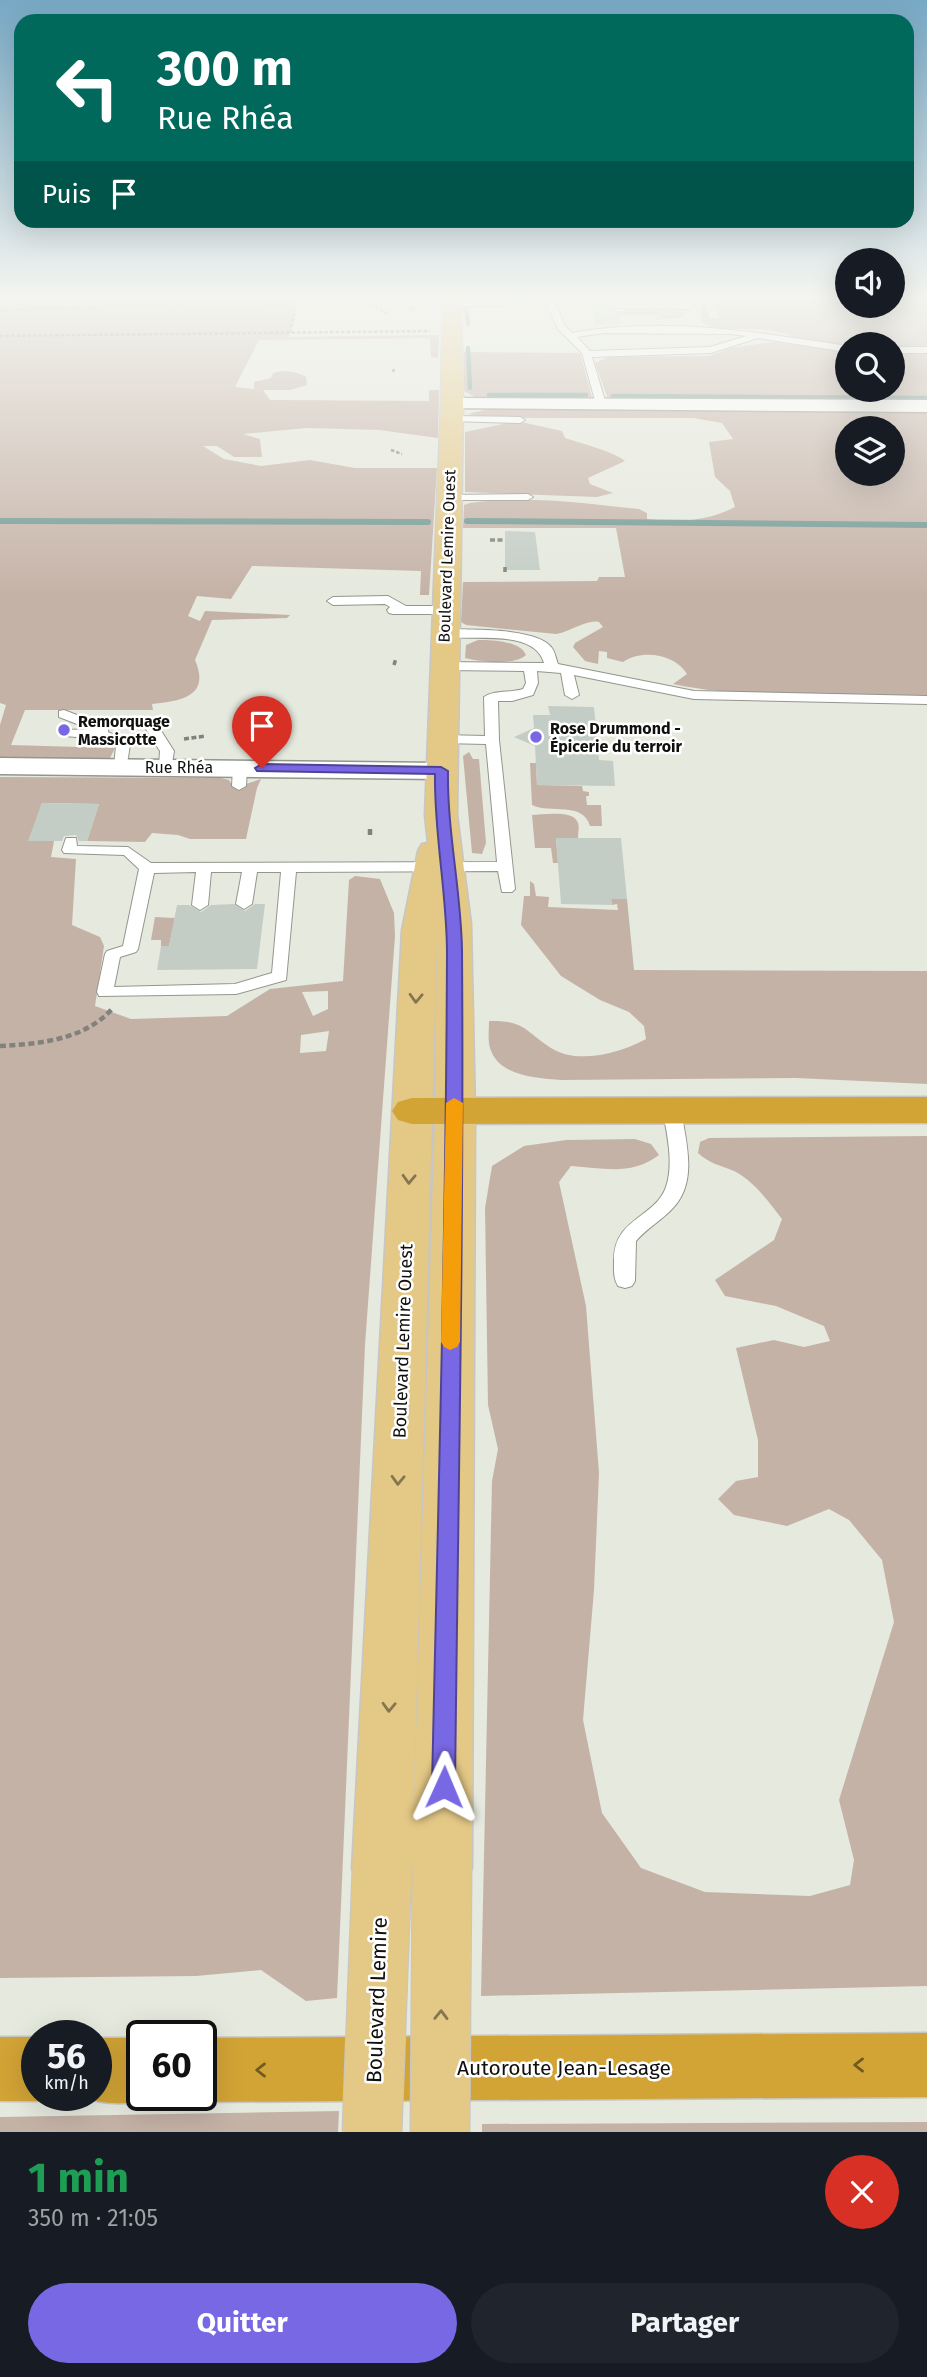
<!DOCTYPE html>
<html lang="fr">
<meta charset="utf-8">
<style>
body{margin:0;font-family:"Fira Sans",sans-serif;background:#20242c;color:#f1f3f6;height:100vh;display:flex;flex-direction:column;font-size:26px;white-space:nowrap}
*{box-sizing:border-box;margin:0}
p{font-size:23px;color:#9ea1a6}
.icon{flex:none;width:38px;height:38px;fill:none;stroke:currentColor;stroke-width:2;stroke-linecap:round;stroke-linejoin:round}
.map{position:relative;height:2132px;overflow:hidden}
.drawer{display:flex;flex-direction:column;background:#171b24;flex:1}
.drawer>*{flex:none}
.banner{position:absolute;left:14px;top:14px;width:900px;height:214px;border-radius:21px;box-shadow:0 7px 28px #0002;background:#00695c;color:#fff;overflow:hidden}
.fabs{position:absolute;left:835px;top:248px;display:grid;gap:14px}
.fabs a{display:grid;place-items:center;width:70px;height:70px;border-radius:50%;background:#171b24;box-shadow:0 7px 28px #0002;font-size:35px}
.speed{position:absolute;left:21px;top:2020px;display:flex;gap:14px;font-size:35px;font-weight:700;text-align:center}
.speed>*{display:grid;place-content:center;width:91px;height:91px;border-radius:50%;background:#171b24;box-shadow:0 7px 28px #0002;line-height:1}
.speed small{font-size:18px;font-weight:400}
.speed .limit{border:4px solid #111;border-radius:10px;background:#fff;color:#111}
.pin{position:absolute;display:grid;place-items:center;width:60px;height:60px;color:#fff;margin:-72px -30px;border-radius:50% 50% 50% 0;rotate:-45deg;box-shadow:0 0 7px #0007}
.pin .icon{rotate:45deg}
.me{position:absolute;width:77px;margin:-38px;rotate:1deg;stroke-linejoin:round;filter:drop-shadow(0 0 5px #0008)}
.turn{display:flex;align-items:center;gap:24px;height:147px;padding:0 28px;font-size:32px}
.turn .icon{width:91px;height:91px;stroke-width:2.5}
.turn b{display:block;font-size:49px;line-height:60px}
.then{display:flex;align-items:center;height:66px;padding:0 28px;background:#0003;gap:14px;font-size:26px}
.round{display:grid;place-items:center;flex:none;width:74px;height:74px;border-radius:37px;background:#20242c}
.overview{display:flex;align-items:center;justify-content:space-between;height:119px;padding:0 28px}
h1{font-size:42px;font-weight:700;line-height:52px;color:#1e9e55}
.action{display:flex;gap:14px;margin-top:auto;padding:14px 28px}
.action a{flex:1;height:80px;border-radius:42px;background:#7968e4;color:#fff;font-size:28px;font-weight:700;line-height:80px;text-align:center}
.action a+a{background:#20242c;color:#f1f3f6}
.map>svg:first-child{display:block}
.green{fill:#c5b2a7;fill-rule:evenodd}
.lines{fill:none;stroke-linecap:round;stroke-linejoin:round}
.stream-far1{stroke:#6e958f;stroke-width:4.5}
.stream{stroke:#6e958f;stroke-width:6}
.building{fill:#c3cdc5}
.lane-casing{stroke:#93968c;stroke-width:2}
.street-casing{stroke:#93968c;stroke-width:3}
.primary-casing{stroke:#c6c6c5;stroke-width:3}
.highway-casing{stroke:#c6c6c5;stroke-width:3}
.path-far2{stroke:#80827b;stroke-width:2.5;stroke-dasharray:3.5 2;stroke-linecap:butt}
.path-far1{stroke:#80827b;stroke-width:3.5;stroke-dasharray:5 2.5;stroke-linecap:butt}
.path{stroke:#80827b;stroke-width:4.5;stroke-dasharray:6 3.5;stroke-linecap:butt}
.lane{fill:#fff;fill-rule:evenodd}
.street{fill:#fff;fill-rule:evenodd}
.primary{fill:#e4c886;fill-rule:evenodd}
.highway{fill:#d2a436;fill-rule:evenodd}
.primary-bridge-casing{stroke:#c6c6c5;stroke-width:61;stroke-linecap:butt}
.primary-bridge{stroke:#e4c886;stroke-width:59}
.oneway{stroke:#857650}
.oneway2{stroke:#715a22}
.route{fill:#7968e4;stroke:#4f4494;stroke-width:2}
.slow{fill:#f59e0b}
.poi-dot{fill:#7968e4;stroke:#fff;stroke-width:2.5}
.labels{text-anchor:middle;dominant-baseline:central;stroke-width:5;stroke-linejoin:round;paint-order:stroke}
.far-street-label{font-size:16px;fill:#10110e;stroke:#fff}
.far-poi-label{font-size:16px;font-weight:bold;fill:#10110e;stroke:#fff;text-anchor:start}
.street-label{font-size:18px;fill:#10110e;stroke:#fff}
.near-street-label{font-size:21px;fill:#10110e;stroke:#fff}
</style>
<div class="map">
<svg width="927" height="2132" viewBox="0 0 927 2132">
<rect width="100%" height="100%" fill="#e6e9de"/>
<path class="green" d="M0,296h441v3h-145l-7,38 150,-2 -1,23 -7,-1 -1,-19 -171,2 -24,47 19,2v-7l17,-4 2,-5c13,-4 22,-2 33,4l1,8 -17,5h-27l7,10 159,1v-11h10l-1,48 -59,-8 -72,-2 -64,6 17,5 2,18h-28l-17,-11h-14l21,13 37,7 49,-6 45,8h82l-8,127h-9l1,-24 -169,-5 -21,33 -34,-3 -9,20 12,5 5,-10 85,4 -3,3 -75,2 -17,40c16,37 -15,41 -43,44l1,6h-128l-14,35 104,3 -5,10h-110v-33l6,-20 -6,-2z
M676,296h4l1,8 5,8 -5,6 -24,2 -1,-3 6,-2h-43l-1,-4h7l-2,-8h54z
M763,296h84v10h45l1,-9h34v51h-34l-1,-3h-45v2l-47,-6c-29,-21 -75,-4 -99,-19v-16l4,-2 5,14h10l-5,-14 9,-3 40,1z
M772,342l75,9v39h45l1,-38h34v49l-319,-2 -13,-36 13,-6 101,-1 22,-8z
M464,352l116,1 12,44 -115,1 -13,-7z
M488,409l439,4v283c-84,-1 -171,5 -254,-12l14,-10c-12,-20 -45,-25 -64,-12l-16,-4v-6l-8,-1 -1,13 -13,-3 -12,-14 2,-4 28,-16 -4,-5c-12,-3 -29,10 -43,12l-90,-9 -5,-3 2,-40 134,-1 2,-4h26l-9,-49h-153l1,-23 6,-2c57,-8 112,0 169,6l8,4v6c33,3 59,3 88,-12l-5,-16 -15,-14 -6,-35 24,-3 -11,-16 -29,-5h-202l-23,-4zM847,429h45v45h-45z
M517,421l45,10 3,7c15,5 50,14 60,23l-37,17 2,6 23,9 -16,4 -132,-5v-60z
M478,640c15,0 42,1 48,15 -12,11 -45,7 -61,3l1,-13z
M469,752l4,7h6l7,84 -4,11 -10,-1 -9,-97z
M530,763h6l1,22 45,1 1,5 6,1v4h-3l1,9h14l1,21h-12c-7,-25 -40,-12 -58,-21z
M0,777l221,1 8,2 5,8 27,-9 -4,9 -11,51h-56l-12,-4 -26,-2 -7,9 -58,-1 12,-37 -57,-1 -13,38h25l-3,16 25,2 -4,66 28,12 4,9 -9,60 36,13 96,-3 43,-27 73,-8 6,-101 6,-4 25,3 14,34 1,23 -30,409 -28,653 -31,3 -45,-31 -65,6 -196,2zM328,991v18l-15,7 -11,-24zM329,1031l-3,20 -26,2 1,-18z
M532,815c11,0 39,-5 45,6 3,4 1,11 1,17h-22l2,25h-5l-2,-15h-16z
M530,881l4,3 2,12 13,1 -1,10 70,3 -1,-6 -5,1 -1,-6h16l7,71 293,1v113l-131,-6 -235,2c-22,-2 -58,-3 -69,-27 -5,-9 -3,-22 -3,-32 35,-1 36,10 62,27 26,17 70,5 95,-9l-2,-13 -15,-14 -29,-12 -39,-24 -40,-51 3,-29h6z
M155,917l20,1 -6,28h-8v-6h-10z
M927,1136v850l-446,10 11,-515 6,-32 -10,-44 -3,-197 7,-42 32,-20 42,-6 69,-1 16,5 8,11c-28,21 -55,13 -88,11l-12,16 27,124 13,167 -5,117 -11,130 19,93 39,55 64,24 105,4 40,-11 4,-25 -15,-60 55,-178 -12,-62 -33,-40 -20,-11 -42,17 -53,-11 -16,-16 18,-18 22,-4v-37l-22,-92 38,-8 30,7 26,-6 -6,-15 -48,-20 -51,-10 -10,-16 59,-40 8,-21c-13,-17 -28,-38 -48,-48 -14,-6 -24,-7 -36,-18l2,-11 9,-4z
M339,2111l-1,21h-338v-15z
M927,2122v10h-445v-8z"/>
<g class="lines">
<path class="stream-far1" d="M0,297l435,-1
M466,307l2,17
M468,348l2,40
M489,395h97
M613,396l314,2"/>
<path class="stream" d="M0,521l428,1
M467,521l460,4"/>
</g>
<path class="building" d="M592,303h22l-3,5 7,3 4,13 -27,1z
M505,531l30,1 5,38h-35z
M548,706l46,1 5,53 14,1 2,25 -78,-1 -2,-39 -21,-9 20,-9 -1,-13h17z
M42,803l57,1 -12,37h-8l-3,-6 -12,1 -2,5h-34z
M556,838h65l6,61h-16l1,6 -51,-1z
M234,904l11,7 10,-7h10l-8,65 -100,1 4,-24h8l8,-41h12l12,7 10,-7z"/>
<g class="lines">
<defs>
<path id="lane" d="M544,296h8l13,30 7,7c91,-17 185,-1 275,13v6l-89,-14 -47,15 -119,4 14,47 -5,3 -5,-3 -14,-51 -24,-24 -11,-24 -95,1 -4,-3 4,-3 93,-1zM603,333l127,1 16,2 -36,11 -120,4 -13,-14z
M683,296h32l-4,3z
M617,303h73l4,3 -4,3 -76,-1z
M892,347h35v6h-35z
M451,416l69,1 5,3 -5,3 -72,-2v-4z
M449,495l79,-1 5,3 -5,3h-83v-4z
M388,596l18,10h39l6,4 -6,4h-52l-4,-1 -2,-3 3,-3 -5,-3 -52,1 -6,-4 6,-4z
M444,629c25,1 93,-2 108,19 3,4 4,11 6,16l136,27 233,5v8l-233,-5 -120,-24 5,20 -7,4 -7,-4 -4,-22 -24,-2 1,12 -5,12 -21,6h-14l1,39 16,149 -3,3h-10l-4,-21 -202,1 -10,108 -50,14 -137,2 -2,-4 8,-38 2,-3 16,-5 16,-77 -15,-14 -60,-2 -2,-3 4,-12h10l1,8 51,1 23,16 346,-1 -11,-118 -44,-1 -7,-4 7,-4 43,1 -1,-39c9,-7 27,-4 39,-8l3,-6 -2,-12 -80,-1 -6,-4 6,-4 100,1c-10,-36 -75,-21 -104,-27v-6zM196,872l-4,33 8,5 8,-5 3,-33h31l-6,32 8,5 8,-5 5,-32h24l-9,101 -37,11 -121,3 6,-30 16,-5 2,-3 16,-76z
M64,710l44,17v5l20,10 2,3 -4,25 -5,1 -7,-4 2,-21c-15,-11 -31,-7 -49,-10v-6l23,-1 -31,-12v-6z
M151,722l5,1 18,28 -3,19 -5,1 -7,-4 1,-16 -16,-25z
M240,764l7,4 -1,18 -7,4 -7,-4 1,-18z
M672,1105l9,6c5,30 17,71 -8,97 -11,12 -26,20 -37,33l-1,40 -3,5 -7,2 -7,-2c-5,-8 -4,-17 -4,-26 0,-42 41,-42 52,-73 8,-24 1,-52 -3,-76z"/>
<path id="street" d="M452,398l475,2v12l-482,-4 -2,-4z
M0,758l441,5 9,2 4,6 -4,6 -9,2 -441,-5z"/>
<path id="primary" d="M443,296h18l2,108 -6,411 14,109 4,187 -3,757 -9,21 -21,8 -21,-8 -9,-21 23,-757 2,-181 -25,939 -9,21 -21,8 -21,-8 -9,-21 50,-939 16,-79 4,-7 6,-1 -3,-28 16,-411z"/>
<path id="highway" d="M927,1097v26l-515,1 -14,-4 -6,-9 6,-9 14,-4z
M927,2033v64l-726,5 -18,-7h18v-57z
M0,2037h37v58h16l-16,6h-37z
M96,2038h46v57h18c-26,11 -56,11 -82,0h18z"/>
</defs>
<use href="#lane" class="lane-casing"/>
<use href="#street" class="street-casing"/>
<use href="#primary" class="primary-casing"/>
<use href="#highway" class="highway-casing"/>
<path class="path-far2" d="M370,304l19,10
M413,307v4
M0,310l245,-8 51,5 -6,26
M0,336l430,-5
M393,372l1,-3
M391,450l11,4"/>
<path class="path-far1" d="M490,540h15
M505,567v6
M394,665l2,-7
M247,738h35
M184,739l22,-3"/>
<path class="path" d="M370,829v7
M0,1046c39,-2 84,-6 112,-37"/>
<use href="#lane" class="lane"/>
<use href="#street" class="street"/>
<use href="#primary" class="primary"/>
<use href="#highway" class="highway"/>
<defs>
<path id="primary-bridge" d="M372,2132l10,-263
M440,2132l2,-264"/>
</defs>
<use href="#primary-bridge" class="primary-bridge-casing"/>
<use href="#primary-bridge" class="primary-bridge"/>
</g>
<defs><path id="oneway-chevron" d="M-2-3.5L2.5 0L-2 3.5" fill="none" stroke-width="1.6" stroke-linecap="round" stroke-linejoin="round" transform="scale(1.75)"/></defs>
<g class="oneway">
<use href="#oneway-chevron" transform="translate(416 998) rotate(92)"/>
<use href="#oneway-chevron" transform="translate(409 1179) rotate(92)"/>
<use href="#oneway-chevron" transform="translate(398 1480) rotate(92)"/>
<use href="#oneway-chevron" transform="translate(389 1707) rotate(92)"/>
<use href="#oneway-chevron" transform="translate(441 2015) rotate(-89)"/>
</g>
<g class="oneway2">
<use href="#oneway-chevron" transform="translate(859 2065) rotate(180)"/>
<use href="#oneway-chevron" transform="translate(261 2070) rotate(180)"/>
</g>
<linearGradient id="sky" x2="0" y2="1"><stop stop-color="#77a8c4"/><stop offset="0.5" stop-color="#f4f5f0"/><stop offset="1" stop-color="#f4f5f0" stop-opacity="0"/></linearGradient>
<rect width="927" height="595" fill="url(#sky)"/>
<path class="route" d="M262,764l179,3 7,4c-1,60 13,119 14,179 2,279 -4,558 -7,837l-3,8 -8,3 -9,-3 -3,-8c6,-278 14,-556 15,-834 0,-60 -13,-119 -12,-179l-178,-3 -2,-3z"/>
<path class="slow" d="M454,1098l9,5 -3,239 -3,5 -7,3 -6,-3 -3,-5 5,-239z"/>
<g class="poi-dot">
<circle cx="64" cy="730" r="7"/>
<circle cx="536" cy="737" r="7"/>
</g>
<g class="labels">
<g class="far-street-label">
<text transform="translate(447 556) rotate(-88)">Boulevard Lemire Ouest</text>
<text x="179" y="767">Rue Rhéa</text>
</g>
<g class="far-poi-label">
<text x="78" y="721">Remorquage<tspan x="78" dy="18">Massicotte</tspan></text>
<text x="550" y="728">Rose Drummond -<tspan x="550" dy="18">Épicerie du terroir</tspan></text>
</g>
<g class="street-label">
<text transform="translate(403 1341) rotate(-88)">Boulevard Lemire Ouest</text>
</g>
<g class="near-street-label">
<text transform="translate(377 2000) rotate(-88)">Boulevard Lemire</text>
<text x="564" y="2068">Autoroute Jean-Lesage</text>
</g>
</g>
</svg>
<div class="fabs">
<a><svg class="icon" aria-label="sound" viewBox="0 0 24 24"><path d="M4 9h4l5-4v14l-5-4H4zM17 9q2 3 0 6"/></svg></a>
<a><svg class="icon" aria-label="search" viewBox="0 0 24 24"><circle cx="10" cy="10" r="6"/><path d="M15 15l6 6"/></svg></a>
<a><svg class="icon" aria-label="layers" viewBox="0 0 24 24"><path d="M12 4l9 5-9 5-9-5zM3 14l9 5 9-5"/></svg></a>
</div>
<div class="speed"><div>56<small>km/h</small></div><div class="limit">60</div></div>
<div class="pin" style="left:262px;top:768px;background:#d93025"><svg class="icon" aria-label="arrive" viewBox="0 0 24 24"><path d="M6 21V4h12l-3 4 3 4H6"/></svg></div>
<svg class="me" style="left:444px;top:1787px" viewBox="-20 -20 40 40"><path d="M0-17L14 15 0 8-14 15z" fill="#7968e4" stroke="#fff" stroke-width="4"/></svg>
<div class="banner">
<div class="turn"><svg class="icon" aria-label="left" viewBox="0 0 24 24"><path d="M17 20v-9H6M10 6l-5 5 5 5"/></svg><div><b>300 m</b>Rue Rhéa</div></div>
<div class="then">Puis<svg class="icon" aria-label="arrive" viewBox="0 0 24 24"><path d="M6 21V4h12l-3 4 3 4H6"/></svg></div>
</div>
</div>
<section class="drawer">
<div class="overview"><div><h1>1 min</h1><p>350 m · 21:05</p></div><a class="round" style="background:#d93025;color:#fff"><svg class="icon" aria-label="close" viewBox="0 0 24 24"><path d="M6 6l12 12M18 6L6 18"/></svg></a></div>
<div class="action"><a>Quitter</a><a>Partager</a></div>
</section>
